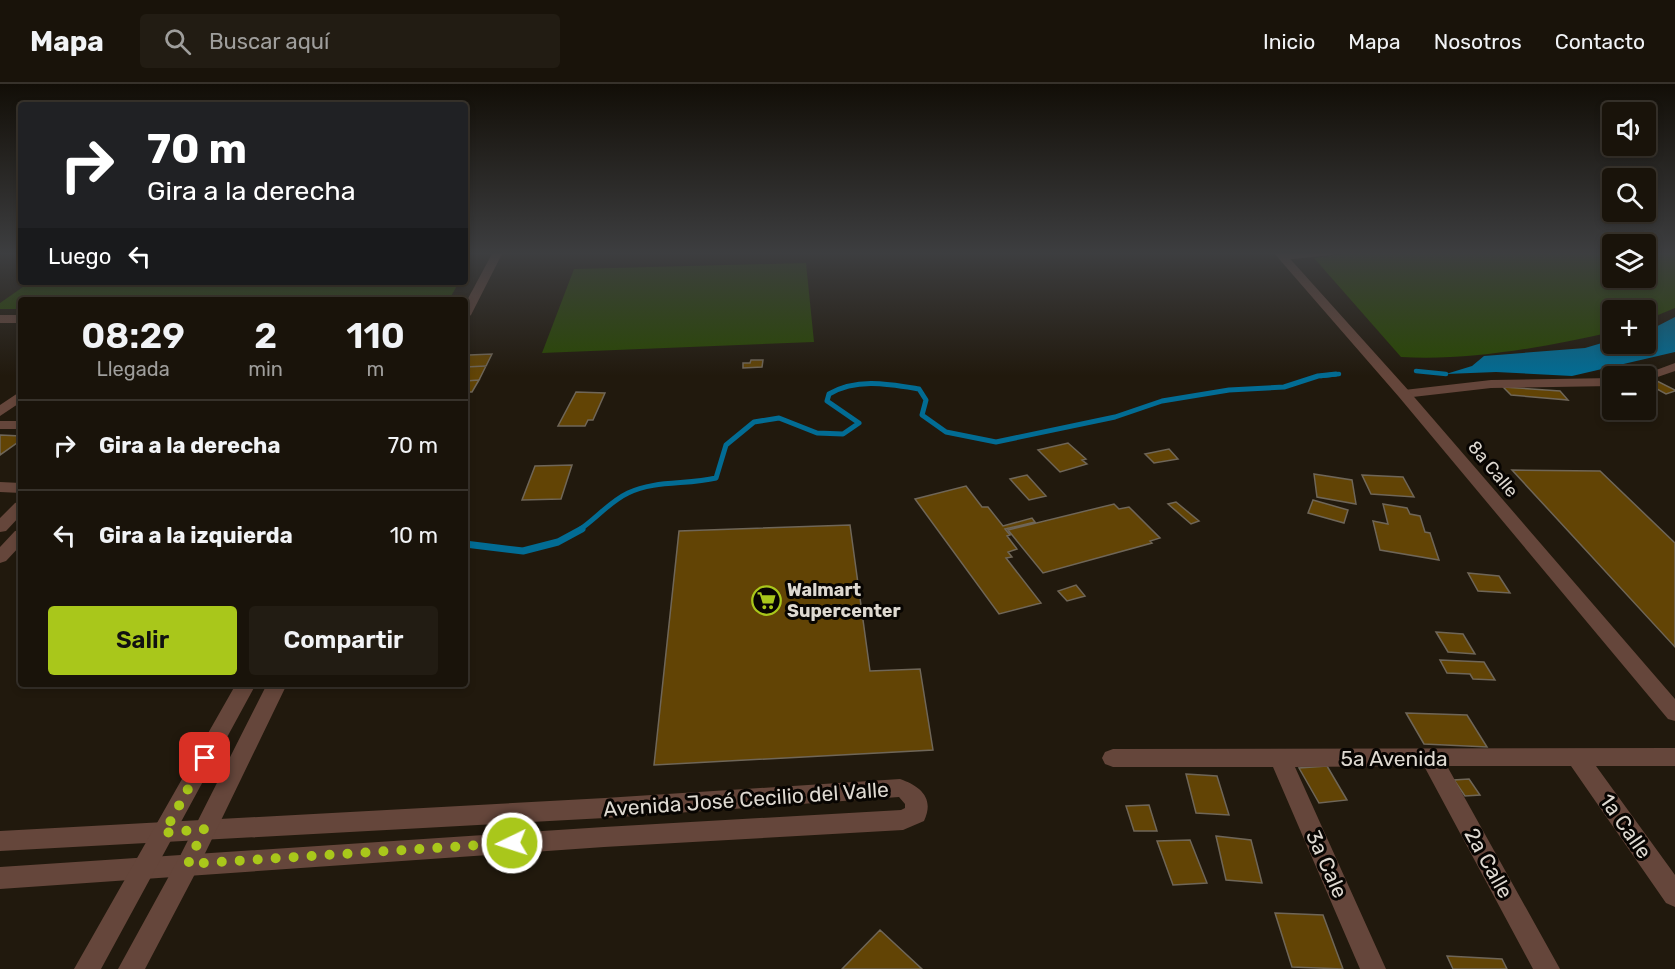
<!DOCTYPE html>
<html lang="es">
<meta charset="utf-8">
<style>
body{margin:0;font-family:Rubik,sans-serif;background:#221c13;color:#f1f3f6;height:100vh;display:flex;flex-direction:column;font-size:22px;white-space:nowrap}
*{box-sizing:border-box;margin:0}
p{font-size:20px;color:#9f9e9c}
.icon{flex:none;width:33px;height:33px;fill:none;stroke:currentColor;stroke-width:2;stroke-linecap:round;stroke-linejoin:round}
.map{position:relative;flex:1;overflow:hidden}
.details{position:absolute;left:18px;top:213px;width:450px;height:390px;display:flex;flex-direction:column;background:#19130a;border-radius:6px;box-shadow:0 3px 9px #0003,0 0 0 2px #37322b}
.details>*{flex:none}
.top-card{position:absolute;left:18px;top:18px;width:450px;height:183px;border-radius:6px;box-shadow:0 3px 9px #0003,0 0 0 2px #37322b;background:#202124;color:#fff;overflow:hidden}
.tools{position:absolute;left:1602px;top:18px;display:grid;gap:12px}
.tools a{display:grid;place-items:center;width:54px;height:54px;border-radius:6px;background:#19130a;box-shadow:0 3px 9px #0003,0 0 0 2px #37322b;font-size:30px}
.pin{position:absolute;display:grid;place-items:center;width:51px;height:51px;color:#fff;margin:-26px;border-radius:12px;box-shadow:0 3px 9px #0006}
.me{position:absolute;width:66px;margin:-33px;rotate:266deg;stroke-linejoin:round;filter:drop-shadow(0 0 4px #0008)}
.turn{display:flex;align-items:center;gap:21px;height:126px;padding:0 30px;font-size:27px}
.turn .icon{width:78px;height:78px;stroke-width:2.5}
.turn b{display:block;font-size:42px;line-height:51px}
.then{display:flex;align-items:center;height:57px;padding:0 30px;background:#0003;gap:12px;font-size:22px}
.eta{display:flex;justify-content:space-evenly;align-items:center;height:102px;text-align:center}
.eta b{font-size:36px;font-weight:600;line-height:42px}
.action{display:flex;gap:12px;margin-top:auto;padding:12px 30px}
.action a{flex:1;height:69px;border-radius:6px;background:#a9c71b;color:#111;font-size:24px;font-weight:600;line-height:69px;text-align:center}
.action a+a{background:#221c13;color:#f1f3f6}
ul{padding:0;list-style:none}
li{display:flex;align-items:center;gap:18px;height:90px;padding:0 30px;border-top:2px solid #37322b}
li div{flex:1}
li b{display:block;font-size:22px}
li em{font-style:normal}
header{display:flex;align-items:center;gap:36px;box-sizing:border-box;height:84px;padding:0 30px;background:#19130a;border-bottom:2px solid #37322b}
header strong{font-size:28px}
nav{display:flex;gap:33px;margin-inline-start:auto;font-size:21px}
.search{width:420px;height:54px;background:#221c13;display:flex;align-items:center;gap:15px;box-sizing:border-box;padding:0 21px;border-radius:6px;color:#9f9e9c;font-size:22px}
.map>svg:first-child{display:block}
.green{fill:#294802}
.water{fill:#026c94}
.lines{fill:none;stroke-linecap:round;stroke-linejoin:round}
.stream-far2{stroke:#026c94;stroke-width:4.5}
.stream-far1{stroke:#026c94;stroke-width:5}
.stream{stroke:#026c94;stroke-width:7}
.building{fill:#624405;stroke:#6f6658;stroke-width:1.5}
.minor{fill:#65463b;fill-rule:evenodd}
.tertiary{fill:#65463b;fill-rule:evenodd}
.route{stroke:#a9c71b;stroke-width:10;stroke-dasharray:0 18}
.labels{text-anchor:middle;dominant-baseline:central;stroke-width:6;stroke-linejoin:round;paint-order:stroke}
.street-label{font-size:18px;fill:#ded9d1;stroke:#080502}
.poi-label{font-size:18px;font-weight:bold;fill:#ded9d1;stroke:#080502;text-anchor:start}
.near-street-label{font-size:21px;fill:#ded9d1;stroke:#080502}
</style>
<header>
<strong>Mapa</strong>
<div class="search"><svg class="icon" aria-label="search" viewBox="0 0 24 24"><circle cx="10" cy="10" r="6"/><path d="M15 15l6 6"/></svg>Buscar aquí</div>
<nav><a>Inicio</a><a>Mapa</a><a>Nosotros</a><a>Contacto</a></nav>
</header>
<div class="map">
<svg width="1675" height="885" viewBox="0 0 1675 885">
<rect width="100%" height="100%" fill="#21190d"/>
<path class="green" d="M1359,168h253v26h34v-26h29v56l-29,12v-10h-34v22c-68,15 -141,29 -211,25l-87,-99z
M806,179l8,79 -272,11 32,-84z
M30,198h429l-10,18h-428v9h-21v-6z"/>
<path class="water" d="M1675,233v35l-103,24 -76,-4 -50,2 26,-8 12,-10 101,-8 27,-8v4h34v-12z"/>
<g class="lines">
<path class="stream-far2" d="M1416,287l30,3
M1321,292l18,-2"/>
<path class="stream-far1" d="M579,446c17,-11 30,-28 49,-37 27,-13 59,-8 88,-15l10,-33 28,-23 25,-4 38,15 26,1 16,-11 -32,-22 2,-7c28,-16 59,-10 90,-5l7,11 -4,15 24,17 50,10 119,-25 47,-16 67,-11 55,-3 34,-11 18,-2"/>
<path class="stream" d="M465,460l58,7 35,-9 24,-13"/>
</g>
<path class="building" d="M492,270l-6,12 -21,1 4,-12z
M751,276h12l-1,7 -19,1v-5h7z
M486,282l-7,14 -14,1v-14z
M1651,294l24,12v1l-9,3 -20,-11v-3z
M479,296l-7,12h-7v-11z
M1503,303l57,4 8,9 -57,-5z
M576,308l29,1 -12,27h-5l-3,6h-27z
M0,351l21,1v4l-21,15z
M1068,359l18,16 -4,1 5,4 -27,8 -22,-22z
M1169,365l9,10 -24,4 -9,-9z
M572,381l-11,34 -39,1 13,-34z
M1512,386l88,1 75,72v104z
M1314,390l38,6 4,24 -39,-7z
M1027,391l19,21 -17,4 -19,-21z
M1362,391l41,2 11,20 -43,-3z
M966,402l16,21h6l15,19 29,-8 3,4 -30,7 5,6 -3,1 10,13 -9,3 4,5 -6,1 35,45 -42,11 -84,-115z
M1313,416l35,10 -4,13 -36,-10z
M1176,418l23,19 -8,3 -23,-20z
M1114,420l5,5 10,-2 31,31 -10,3 2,2 -109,30 -35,-43z
M1383,420l24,4 3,6 10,2 5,16 5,1 9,27 -59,-10 -7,-29 15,3z
M850,441l20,146 50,-2 13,81 -279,15 25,-234z
M1468,489l31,3 11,17 -32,-2z
M1076,501l9,11 -18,5 -9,-10z
M1436,548l27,2 12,20 -27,-2z
M1440,576l44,2 11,18 -22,-1 -3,-5 -23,-1z
M1406,629l61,2 20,32 -63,-3z
M1327,682l20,34 -28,3 -20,-35z
M1186,690l31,2 12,39 -33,-2z
M1469,695l11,16 -15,1 -11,-16z
M1149,721l8,26h-23l-8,-25z
M1216,752l35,4 11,43 -36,-3z
M1190,756l17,43 -34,2 -16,-44z
M1275,829l48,2 20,54 -51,-2z
M880,846l42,39h-80z
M1447,872l55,3 5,10h-54z"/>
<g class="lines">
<path class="minor" d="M1300,168h37l-5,3 -49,5 -5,-3 5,-3z
M0,231h21v8h-21z
M1675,279v8l-29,10v-5h-6z
M1612,294v8l-121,2 -87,10 -7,-4 7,-4 87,-10z
M21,307v11l-21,14v-11z
M0,337h21v8h-21z
M0,398l21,1v10l-21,-1z
M21,417v14l-15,16 -6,1v-14l15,-15z
M21,446v15l-15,16 -6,2v-16l15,-16z
M1675,664v18h-79l79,109v32l-9,-4 -95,-137h-124l113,203h-27l-109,-203 -129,1 91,202h-26l-87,-202h-160l-8,-3 -3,-6 3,-6 8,-3z
M900,695c20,7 35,19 24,42l-21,9 -299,17 -604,42v-22l604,-40 297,-17 4,-2v-4l-6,-7 -294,21 -605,33v-20l605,-33z"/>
<path class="tertiary" d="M493,168h10l-32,63 -6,4v-15z
M1273,168h11l125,139 266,308v22l-7,-2 -269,-322z
M236,600h20l-155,285h-27z
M267,600h20l-91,188 -51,97h-27l62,-113z"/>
</g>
<linearGradient id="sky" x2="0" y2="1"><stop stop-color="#120e07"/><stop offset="0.58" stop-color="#3d3e40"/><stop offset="1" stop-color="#3d3e40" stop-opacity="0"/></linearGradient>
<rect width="1675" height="292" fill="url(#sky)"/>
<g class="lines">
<path class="route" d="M205,674l-41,75 40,-4 -16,35 324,-21"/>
</g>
<defs>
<symbol id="supermarket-ring" viewBox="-11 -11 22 22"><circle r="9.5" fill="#080502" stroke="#a9c71b" stroke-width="1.5"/><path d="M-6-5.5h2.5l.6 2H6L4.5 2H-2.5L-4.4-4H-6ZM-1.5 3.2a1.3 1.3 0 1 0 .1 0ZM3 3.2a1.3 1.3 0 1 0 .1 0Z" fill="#a9c71b"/></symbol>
</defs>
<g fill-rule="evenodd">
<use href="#supermarket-ring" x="750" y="500" width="33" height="33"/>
</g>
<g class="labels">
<g class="street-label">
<text transform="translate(1493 385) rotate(50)">8a Calle</text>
</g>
<g class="poi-label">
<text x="787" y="506">Walmart<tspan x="787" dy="21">Supercenter</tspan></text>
</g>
<g class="near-street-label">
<text x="1394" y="674">5a Avenida</text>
<text transform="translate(746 715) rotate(-4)">Avenida José Cecilio del Valle</text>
<text transform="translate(1626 742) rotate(55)">1a Calle</text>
<text transform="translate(1489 779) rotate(61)">2a Calle</text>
<text transform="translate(1327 780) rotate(66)">3a Cale</text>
</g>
</g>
</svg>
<div class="tools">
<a><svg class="icon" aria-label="sound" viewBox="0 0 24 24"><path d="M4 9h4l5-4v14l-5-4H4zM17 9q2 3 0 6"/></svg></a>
<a><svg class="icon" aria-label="search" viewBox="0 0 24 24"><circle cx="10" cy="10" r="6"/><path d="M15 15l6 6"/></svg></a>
<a><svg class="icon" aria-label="layers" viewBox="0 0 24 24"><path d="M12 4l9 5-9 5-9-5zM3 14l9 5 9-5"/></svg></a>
<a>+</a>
<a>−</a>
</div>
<div class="pin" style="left:205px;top:674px;background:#d93025"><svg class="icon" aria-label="arrive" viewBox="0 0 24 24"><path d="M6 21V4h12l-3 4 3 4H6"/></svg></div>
<svg class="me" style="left:512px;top:759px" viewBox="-20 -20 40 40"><circle r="17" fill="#a9c71b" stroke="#fff" stroke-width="3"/><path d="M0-11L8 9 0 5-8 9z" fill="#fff"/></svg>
<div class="top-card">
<div class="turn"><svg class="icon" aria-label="right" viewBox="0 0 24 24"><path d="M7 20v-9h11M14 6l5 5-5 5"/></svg><div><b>70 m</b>Gira a la derecha</div></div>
<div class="then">Luego<svg class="icon" aria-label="left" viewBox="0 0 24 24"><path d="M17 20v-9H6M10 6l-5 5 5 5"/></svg></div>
</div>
<section class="details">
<div class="eta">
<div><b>08:29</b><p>Llegada</p></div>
<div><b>2</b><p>min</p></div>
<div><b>110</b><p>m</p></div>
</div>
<ul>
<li><svg class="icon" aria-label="right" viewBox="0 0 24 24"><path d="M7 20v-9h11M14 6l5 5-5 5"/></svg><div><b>Gira a la derecha</b></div><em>70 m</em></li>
<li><svg class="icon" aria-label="left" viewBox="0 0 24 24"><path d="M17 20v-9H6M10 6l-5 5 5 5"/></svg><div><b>Gira a la izquierda</b></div><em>10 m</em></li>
</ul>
<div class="action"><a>Salir</a><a>Compartir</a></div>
</section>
</div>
